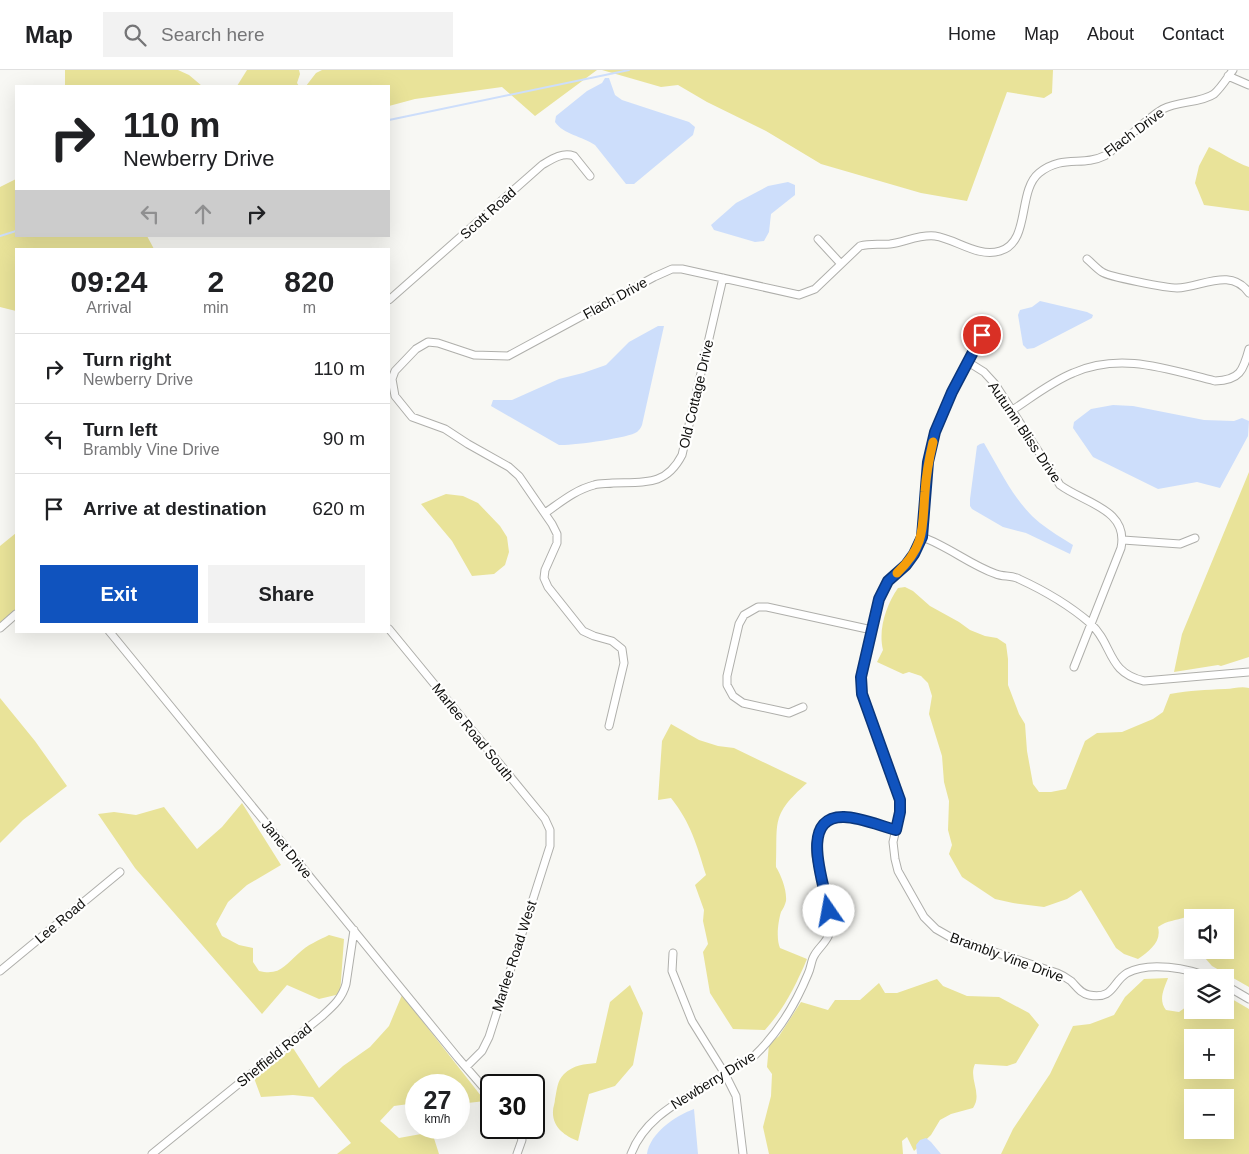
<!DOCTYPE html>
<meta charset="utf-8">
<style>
body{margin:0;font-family:Helvetica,sans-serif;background:#f2f2f2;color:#202124;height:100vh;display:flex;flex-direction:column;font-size:19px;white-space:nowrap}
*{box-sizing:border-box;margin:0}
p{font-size:16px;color:#757577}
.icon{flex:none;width:28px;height:28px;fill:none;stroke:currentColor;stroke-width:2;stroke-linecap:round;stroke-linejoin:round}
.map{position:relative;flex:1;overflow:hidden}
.drawer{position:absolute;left:15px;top:178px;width:375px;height:385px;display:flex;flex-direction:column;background:#fff;border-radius:0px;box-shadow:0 5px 20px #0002}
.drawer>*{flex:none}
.guide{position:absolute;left:15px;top:15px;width:375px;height:152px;border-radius:0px;box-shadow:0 5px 20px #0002;background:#fff;color:#202124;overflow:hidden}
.tools{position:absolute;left:1184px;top:839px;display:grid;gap:10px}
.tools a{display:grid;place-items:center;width:50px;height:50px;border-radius:0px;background:#fff;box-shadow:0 5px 20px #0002;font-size:25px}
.speed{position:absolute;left:405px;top:1004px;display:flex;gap:10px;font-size:25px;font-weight:700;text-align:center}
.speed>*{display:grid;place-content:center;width:65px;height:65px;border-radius:50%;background:#fff;box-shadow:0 5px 20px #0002;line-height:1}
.speed small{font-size:12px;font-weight:400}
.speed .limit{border:2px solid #111;border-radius:8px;background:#fff;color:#111}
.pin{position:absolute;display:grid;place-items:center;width:42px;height:42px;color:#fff;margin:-21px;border:2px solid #fff;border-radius:50%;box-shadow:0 1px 5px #0007}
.me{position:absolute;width:55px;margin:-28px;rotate:348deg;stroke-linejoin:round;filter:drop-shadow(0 0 4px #0008)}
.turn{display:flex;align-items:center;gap:18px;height:105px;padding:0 25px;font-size:22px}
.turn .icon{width:65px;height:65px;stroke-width:2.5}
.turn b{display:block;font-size:35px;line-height:42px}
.lanes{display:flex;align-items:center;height:48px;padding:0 25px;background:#0003;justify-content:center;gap:25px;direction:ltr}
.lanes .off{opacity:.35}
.eta{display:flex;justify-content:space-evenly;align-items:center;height:85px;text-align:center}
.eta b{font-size:30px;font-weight:700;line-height:35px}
.action{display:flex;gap:10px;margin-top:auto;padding:10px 25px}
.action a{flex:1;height:58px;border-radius:0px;background:#1053be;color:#fff;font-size:20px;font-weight:700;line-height:58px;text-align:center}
.action a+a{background:#f2f2f2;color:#202124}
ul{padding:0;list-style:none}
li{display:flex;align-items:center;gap:15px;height:70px;padding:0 25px;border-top:1px solid #e0e0e0}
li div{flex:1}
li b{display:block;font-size:19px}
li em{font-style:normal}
header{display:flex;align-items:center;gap:30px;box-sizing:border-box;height:70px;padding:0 25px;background:#fff;border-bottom:1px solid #e0e0e0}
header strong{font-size:24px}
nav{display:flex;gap:28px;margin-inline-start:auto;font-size:18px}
.search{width:350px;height:45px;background:#f2f2f2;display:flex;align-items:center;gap:12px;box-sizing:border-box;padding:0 18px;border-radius:0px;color:#757577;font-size:19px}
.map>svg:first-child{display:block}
.green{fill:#e9e399;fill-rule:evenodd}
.water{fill:#cddefb}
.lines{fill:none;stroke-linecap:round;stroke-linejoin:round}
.stream{stroke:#cddefb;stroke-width:2}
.minor-casing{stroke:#afafab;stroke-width:9}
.minor{stroke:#fff;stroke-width:7}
.route-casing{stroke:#0a367c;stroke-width:12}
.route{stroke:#1053be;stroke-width:9}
.slow{stroke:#f59e0b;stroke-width:9}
.labels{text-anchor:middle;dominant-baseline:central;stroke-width:4.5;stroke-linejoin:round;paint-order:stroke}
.street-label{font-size:14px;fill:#0f0f0d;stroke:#fffffe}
</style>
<header>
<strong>Map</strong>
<div class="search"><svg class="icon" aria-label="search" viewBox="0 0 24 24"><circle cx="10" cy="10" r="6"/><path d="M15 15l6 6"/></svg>Search here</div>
<nav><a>Home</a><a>Map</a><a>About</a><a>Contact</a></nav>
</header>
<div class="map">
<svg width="1249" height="1084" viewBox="0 0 1249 1084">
<rect width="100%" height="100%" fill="#f8f8f4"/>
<path class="green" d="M65,0h113l11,5 13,11h-137z
M247,0h52l1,4 -3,9 2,3h-62z
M322,0h275l-62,46 -33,-29 -87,12 -26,7v-20h-83l10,-13z
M602,0h451l-1,23 -8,5 -37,-6 -40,109 -46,-8 -100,-29 -55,-33 -59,-29 -29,-17 -17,2z
M1209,77c14,6 25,15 40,20v44l-45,-6 -9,-22 4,-17z
M16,109v57h131l7,13h-138v62l-16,-4v-120z
M1249,402v185l-28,9 -3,-1 -44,7 8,-38z
M446,424l17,2 15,7 22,23 7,11 2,15 -4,13 -11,9 -22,2 -20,-35 -31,-37z
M16,463v80l-16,14v-81z
M905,517l8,4 17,15 29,16 11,8 15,6 12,2 9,6 2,15v26l11,29 6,10 2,27 6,33 6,8h12l15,-3 19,-48 12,-8 25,-1 31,-13 10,-7 7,-18c21,-4 35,-4 55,-5 9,0 15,-3 24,-1v299l-37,-21 -14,-16h27v-32h-33v21l-4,-10 -2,-12c-11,4 -18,3 -28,10 4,15 -9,24 -20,32l-14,-5 -8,-6 -35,-58 -14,9 -23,8 -31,-4 -18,-4 -33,-22 -13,-23 3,-9 -4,-15 1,-29 -5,-19 -2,-26 -13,-42 3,-18 -4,-13 -7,-7 -12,-4 -6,2 -26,-12 6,-12c-5,-20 3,-45 15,-62z
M0,628l35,43 32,45 -44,34 -23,23z
M671,654l28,16 19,6 16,2 73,35c-37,33 -29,38 -31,84 5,8 11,23 10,34 -1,4 -3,8 -5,11 -3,10 -5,27 -1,36l27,11c-11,26 -23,50 -42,71l-32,-1 -23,-36 -7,-41 5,-8 -5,-23 1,-11 -9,-25 11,-10c-9,-29 -15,-52 -35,-77l-13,2 4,-59z
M242,733l39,62 -34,20 -19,17 -12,22 6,12 17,9 14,3v14l6,9c21,5 26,-6 40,-18 8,-8 20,-13 30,-18l15,4 -4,55 -21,5 -32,-14 -25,29 -127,-146 -37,-54 16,-2 22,3 28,-8 33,42 25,-22z
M1168,908c-4,11 -10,22 -2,32l13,2 7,-5h6v3h33v-15l24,14v145h-248l12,-25 37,-55 23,-48 17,-2 24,-9 11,-18 19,-18zM1192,968h33v32h-33zM1192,1028h33v32h-33z
M937,909l6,7 24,10 32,1 30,16 10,12 -23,38 -9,3 -32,-2c-7,15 8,29 -2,44l-22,6 -11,6 -9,15 -17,16 -7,-14 -5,4 1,13h-134l-6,-27 8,-31 1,-22 -5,-7 2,-23 10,-8 22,-34 27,8 7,-10h25l19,-17 6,10h12z
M630,915l13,28 -10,52 -18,21 -26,8 -11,47c-13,-5 -26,-14 -25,-30 0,-4 2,-8 2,-12 2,-9 2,-18 9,-25 9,-9 21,-10 32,-11l14,-61z
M402,925l83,106 -26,3v-19h-43v18l-22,3 -14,15 19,17 33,-6 7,22h-102l14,-11 -38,-46 -20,-2 -32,2 -7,-19 39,-30 26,40 24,-22 27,-19 19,-21z"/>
<path class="water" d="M605,8h4l6,17 7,5 67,22 6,5 -2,8 -59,49h-8l-31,-39c-13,-9 -31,-10 -40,-23l1,-6 31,-25 15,-8z
M788,112l7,3v10l-24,19 -2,18 -5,9 -9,1 -41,-12 -3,-5 25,-22 32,-17z
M1040,231l47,11 6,3 -1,3 -58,30 -7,1 -4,-4 -5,-30 2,-5 12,-3z
M658,256h6l-22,99c-1,3 -3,5 -5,7 -8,6 -67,14 -78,13l-68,-39 2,-6h19l47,-21 24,-6 23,-8 23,-23z
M1113,335l20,1 71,14 30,1 8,-3 7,3 -1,15 -28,52 -23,-6 -39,7 -65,-32 -20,-29 1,-6 17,-13z
M984,373c16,27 31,60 56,80 10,8 22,15 33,22l-3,9 -44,-21 -23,-6 -31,-18 -2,-3v-7l7,-53 3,-2z
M694,1039l4,45h-51c3,-21 28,-38 47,-45z
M926,1068l5,4 10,12h-24l-1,-9 4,-5z"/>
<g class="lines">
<path class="stream" d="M389,50l240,-50
M0,166l16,-5"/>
<defs>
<path id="minor" d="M1228,6l21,9
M818,169l23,25
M1087,189c5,4 9,9 15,13 7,5 65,16 75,16 25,-1 54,-21 72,5
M389,230l153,-135c10,-6 20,-13 32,-9l16,20
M995,256l-13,9 -30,57 -17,40 -7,30 -6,75 -8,17 -8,11 -18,16 -9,18 -18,78 1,17 38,106v12l-7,30 2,17 3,12 26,46 12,12 14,8 107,36c5,2 10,5 14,8 6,6 9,12 18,14 25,5 23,-13 38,-22 22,-12 61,-5 84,5
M968,292l16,10 11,12 65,101c24,18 69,24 61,63l-47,119
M1011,341c20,-13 40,-29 62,-38 48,-21 93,-4 142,8 25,-1 28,-10 34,-32
M545,443c16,-11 30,-23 49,-28 6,-2 13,-1 19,-2 32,-1 53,3 69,-28l41,-177
M922,467c26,9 48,28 74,37 7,3 16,1 23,5 24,11 50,26 71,44 24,22 16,49 54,58l105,-9
M1123,470l57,4 15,-6
M0,558l16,-14
M389,559l156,190 5,11v16l-61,191 -7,14 -16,16
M109,561l349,427 33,38
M803,637l-14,6 -46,-10 -10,-7 -6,-11v-9l12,-52 5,-9 14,-8h9l105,23
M609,656l15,-63 -2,-14 -10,-8 -18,-5 -11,-5 -35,-44 -4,-9 1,-8 12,-27v-9l-5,-10 -33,-48 -10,-9 -41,-23 -23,-15 -33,-12 -17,-21 -3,-17 3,-8 21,-22 12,-7 10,1 36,12 34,1 146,-79 18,-8h10l117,26 16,-6 45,-43c11,-3 20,-1 30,-2 15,-2 30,-10 45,-8 21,3 43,22 65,15 31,-9 17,-60 39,-78 24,-19 43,-6 65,-17 4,-1 8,-6 12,-9 16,-12 30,-28 47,-38 15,-8 38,-6 51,-15 7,-6 13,-16 19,-24
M673,883l-1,18 20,50 33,53 11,22 7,58
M0,901l120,-99
M1225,915l24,14
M152,1084l169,-137c11,-10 21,-18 25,-33l8,-54
M517,1084l5,-14 -4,-12
M631,1084c13,-34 44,-50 73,-68 17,-10 33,-20 50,-30 23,-22 42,-53 54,-82 3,-6 3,-13 6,-18 4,-8 13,-14 15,-22 6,-23 -9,-54 -13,-78 -3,-19 7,-41 28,-39 16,0 36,9 52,13"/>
</defs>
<use href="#minor" class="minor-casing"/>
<use href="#minor" class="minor"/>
</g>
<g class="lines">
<defs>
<path id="route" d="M829,841c-4,-25 -32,-95 15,-94 15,0 37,9 52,13l4,-18v-12l-38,-106 -1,-17 18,-78 9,-18 18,-16 8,-11 8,-17 6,-75 7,-30 17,-40 30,-57"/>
</defs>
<use href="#route" class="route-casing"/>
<use href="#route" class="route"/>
<path class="slow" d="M897,503c29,-28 25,-45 28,-81 1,-17 4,-33 8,-50"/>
</g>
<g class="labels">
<g class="street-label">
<text transform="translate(1134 62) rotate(-37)">Flach Drive</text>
<text transform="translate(488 143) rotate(-42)">Scott Road</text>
<text transform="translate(615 228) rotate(-29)">Flach Drive</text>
<text transform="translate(696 324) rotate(-77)">Old Cottage Drive</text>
<text transform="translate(1025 362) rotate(56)">Autumn Bliss Drive</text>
<text transform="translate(473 662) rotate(51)">Marlee Road South</text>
<text transform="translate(287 779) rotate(51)">Janet Drive</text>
<text transform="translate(60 851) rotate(-40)">Lee Road</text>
<text transform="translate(514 886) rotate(-72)">Marlee Road West</text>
<text transform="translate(1007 887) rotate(20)">Brambly Vine Drive</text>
<text transform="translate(274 985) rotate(-39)">Sheffield Road</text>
<text transform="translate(713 1010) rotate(-32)">Newberry Drive</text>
</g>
</g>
</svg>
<div class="tools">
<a><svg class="icon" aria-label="sound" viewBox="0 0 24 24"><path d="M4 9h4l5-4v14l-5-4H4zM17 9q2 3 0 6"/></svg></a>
<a><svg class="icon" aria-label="layers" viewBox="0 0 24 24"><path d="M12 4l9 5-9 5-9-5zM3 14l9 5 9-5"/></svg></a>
<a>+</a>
<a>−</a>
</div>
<div class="speed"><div>27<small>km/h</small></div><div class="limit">30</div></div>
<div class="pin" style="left:982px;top:265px;background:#d93025"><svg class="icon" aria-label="arrive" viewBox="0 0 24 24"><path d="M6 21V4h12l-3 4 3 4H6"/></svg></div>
<svg class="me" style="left:829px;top:841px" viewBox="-20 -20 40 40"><circle r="19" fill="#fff"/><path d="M0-13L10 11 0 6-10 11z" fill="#1053be"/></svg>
<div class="guide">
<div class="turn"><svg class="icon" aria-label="right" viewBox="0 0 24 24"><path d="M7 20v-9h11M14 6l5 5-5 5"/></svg><div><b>110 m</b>Newberry Drive</div></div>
<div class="lanes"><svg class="icon off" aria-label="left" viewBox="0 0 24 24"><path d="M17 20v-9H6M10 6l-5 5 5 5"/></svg><svg class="icon off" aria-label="ahead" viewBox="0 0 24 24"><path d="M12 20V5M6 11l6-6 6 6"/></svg><svg class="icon" aria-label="right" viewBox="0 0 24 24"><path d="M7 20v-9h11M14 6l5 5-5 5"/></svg></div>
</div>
<section class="drawer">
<div class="eta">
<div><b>09:24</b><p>Arrival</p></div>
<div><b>2</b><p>min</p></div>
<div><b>820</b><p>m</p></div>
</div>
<ul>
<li><svg class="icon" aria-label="right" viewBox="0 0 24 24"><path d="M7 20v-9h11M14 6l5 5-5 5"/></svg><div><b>Turn right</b><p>Newberry Drive</p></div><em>110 m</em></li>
<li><svg class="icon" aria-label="left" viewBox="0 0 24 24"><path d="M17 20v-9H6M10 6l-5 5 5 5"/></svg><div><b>Turn left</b><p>Brambly Vine Drive</p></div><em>90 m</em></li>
<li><svg class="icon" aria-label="arrive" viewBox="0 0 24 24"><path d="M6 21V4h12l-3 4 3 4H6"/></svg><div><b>Arrive at destination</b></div><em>620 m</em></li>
</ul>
<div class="action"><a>Exit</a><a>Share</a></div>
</section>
</div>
